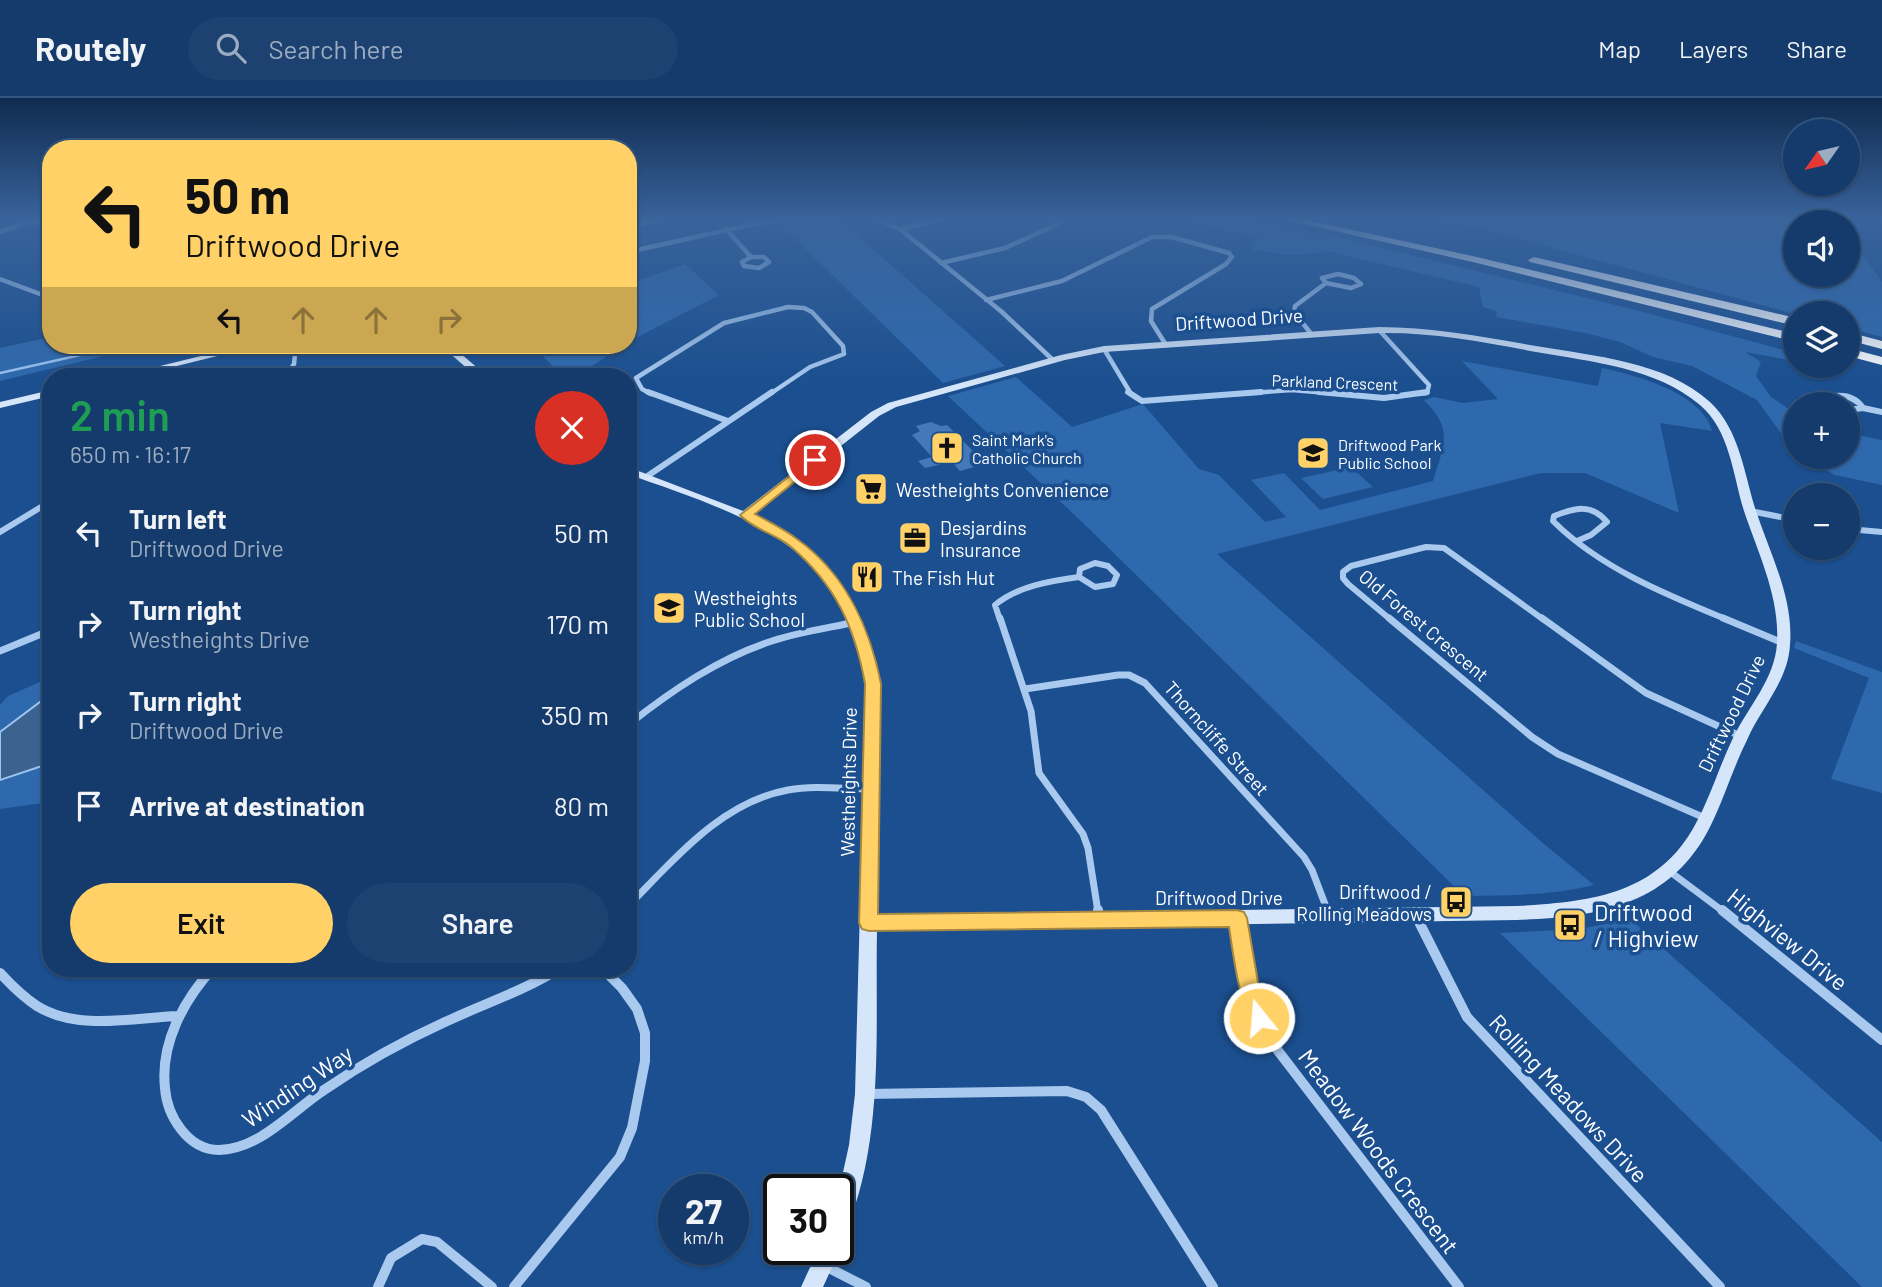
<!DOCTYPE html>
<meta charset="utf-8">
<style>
body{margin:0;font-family:Barlow,sans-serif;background:#1d4271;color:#f1f3f6;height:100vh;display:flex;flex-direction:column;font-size:26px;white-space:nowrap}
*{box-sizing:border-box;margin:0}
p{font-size:23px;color:#9dadc1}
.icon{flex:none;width:38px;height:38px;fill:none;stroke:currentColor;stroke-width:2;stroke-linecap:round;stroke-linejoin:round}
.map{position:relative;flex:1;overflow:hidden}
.details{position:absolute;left:42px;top:270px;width:595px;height:609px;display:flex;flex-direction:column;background:#143b6b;border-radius:28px;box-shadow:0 2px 5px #0004,0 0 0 2px #33557e}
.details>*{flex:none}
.guide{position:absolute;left:42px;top:42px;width:595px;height:214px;border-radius:28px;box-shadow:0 2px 5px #0004,0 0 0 2px #33557e;background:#ffd166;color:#111;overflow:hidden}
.needle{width:46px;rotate:236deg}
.fabs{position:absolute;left:1783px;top:21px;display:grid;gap:14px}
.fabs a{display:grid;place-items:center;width:77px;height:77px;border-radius:50%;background:#143b6b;box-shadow:0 2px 5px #0004,0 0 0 2px #33557e;font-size:35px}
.speed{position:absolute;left:658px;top:1076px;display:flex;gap:14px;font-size:35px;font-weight:700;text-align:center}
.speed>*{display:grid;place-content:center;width:91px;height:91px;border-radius:50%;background:#143b6b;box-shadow:0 2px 5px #0004,0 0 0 2px #33557e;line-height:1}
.speed small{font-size:18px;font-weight:400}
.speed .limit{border:4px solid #111;border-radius:10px;background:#fff;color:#111}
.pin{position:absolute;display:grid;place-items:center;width:60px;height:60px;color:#fff;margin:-30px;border:4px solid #fff;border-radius:50%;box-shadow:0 2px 7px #0007}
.me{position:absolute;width:77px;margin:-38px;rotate:343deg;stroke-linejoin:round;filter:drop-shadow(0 0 5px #0008)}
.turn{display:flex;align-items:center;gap:24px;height:147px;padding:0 28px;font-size:32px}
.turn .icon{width:91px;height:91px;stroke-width:2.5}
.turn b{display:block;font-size:49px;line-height:60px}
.lanes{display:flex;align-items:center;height:66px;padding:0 28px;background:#0003;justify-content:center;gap:35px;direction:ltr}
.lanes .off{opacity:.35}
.round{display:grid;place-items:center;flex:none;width:74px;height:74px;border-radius:37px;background:#1d4271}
.overview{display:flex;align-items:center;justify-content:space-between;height:119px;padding:0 28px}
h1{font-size:42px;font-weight:600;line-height:52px;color:#1e9e55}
.cta{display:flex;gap:14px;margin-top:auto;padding:14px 28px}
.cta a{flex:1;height:80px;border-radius:42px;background:#ffd166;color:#111;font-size:28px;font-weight:600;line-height:80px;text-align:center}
.cta a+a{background:#1d4271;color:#f1f3f6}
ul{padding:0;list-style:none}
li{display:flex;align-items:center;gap:21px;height:91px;padding:0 28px}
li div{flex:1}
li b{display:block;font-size:26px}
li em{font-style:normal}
header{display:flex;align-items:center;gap:42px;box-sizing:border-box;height:98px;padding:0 35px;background:#143b6b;border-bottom:2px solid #33557e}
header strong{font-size:33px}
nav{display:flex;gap:38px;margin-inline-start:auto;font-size:24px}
.search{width:490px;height:63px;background:#1d4271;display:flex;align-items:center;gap:18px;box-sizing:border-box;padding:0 24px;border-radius:38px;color:#9dadc1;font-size:26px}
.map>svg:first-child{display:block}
.green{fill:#2e69ad}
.water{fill:#3c6290;stroke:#9cc4f0;stroke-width:2}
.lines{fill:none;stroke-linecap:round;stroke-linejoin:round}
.stream{stroke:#9cc4f0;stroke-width:2.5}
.building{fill:#4478b7}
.street-far3{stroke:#a9c9ee;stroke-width:4.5}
.street-far2{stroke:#a9c9ee;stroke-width:6}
.street-far1{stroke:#a9c9ee;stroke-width:7}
.street{stroke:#a9c9ee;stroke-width:10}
.secondary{fill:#d6e6fa;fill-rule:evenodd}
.highway{fill:#fff;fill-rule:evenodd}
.route{fill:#ffd166;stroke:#a68842;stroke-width:2}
.labels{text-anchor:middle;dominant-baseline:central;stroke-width:7;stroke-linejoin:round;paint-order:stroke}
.far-street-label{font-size:16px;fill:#fff;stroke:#1b4f8f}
.far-poi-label{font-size:16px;fill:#fff;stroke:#1b4f8f;text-anchor:start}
.street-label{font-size:19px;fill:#fff;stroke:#1b4f8f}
.poi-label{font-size:19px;fill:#fff;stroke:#1b4f8f;text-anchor:start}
.near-poi-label{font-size:23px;fill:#fff;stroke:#1b4f8f;text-anchor:start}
.near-street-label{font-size:23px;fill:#fff;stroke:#1b4f8f}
</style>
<header>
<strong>Routely</strong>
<div class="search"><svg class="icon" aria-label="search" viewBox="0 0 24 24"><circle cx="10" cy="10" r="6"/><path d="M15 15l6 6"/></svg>Search here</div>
<nav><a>Map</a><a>Layers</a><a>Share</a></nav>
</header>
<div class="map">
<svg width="1882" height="1189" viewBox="0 0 1882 1189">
<rect width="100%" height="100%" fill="#1b4f8f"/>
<path class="green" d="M774,120h64l167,148 -62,17z
M1173,120h60l73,15 19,1 307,75 163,44v8l-50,-9 16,10 -5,14 15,21 24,16v40l-38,-53 -65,-34 -39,-9 -33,-15 -34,-9 -90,-16 1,-6 -14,-4 -4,-20 -148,-35 -42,3 -34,-5 -5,-2 9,-11z
M1421,120h417l3,4h-45v53h52v-42l34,49v55l-34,-9v-15l-53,1 -312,-85z
M685,166l34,31 -91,47v-58z
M51,239v8h6l1,7 33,-7h58l-149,36v-33z
M532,247h92l-38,25 14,6h-38z
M1462,263l136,25 4,-18c33,7 101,25 110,63l-52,-8 19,90 -94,-40h-44l-324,81 327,290 50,41c-43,11 -86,10 -130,11l-383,-375 -133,-125 68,-19 56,50 71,-23 56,65 20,6 46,47 21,-5 -35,-37 33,-7 36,37 113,-29c11,-37 21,-51 -9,-81l10,-3 29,6 35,-4z
M1848,335l34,7v45l-47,-10 -33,-18h46z
M1351,369l22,20 -50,12 -22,-21z
M1796,543l86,31v121l-51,-14 38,-101 -75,-30z
M51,579v125l-51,7v-104l8,-9z
M1630,821l252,223v145h-20l-362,-354 80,-4z"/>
<path class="water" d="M51,599v66l-51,17v-48l44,-33z"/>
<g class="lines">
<path class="stream" d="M628,130l39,-10
M0,275l125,-28"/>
</g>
<path class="building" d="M931,324l10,4 6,-1 28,28 3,-1 10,11 -28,8 -8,-9 -27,6 -7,-7 14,-4 -20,-22 8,-4 -4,-5z"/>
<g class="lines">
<path class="street-far3" d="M873,120l27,11 102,83 51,48
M31,122l20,7
M726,131l25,28
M900,131l47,-11
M0,134l33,-12
M628,154l130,-29 37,-5
M751,159h13l5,5 -10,6 -15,-2 -2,-4z
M941,165l64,-15 55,-25 5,-5
M1338,176l16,4 7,6 -10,4 -25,-5 -4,-5z
M0,181l51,19
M986,202l76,-19 90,-44h20l57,16 3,4 -6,7 -74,45 -1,12 15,24
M1379,232l50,55 -2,8 -9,1
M1312,237l-18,-23 1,-6 31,-23
M1104,251l27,45
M286,278l8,-12 2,-19
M651,296l-9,-5 -6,-11 88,-55 64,-16 16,1 8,4 31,34 1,8 -34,13 -40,27
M1237,296l55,-4 47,4"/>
<path class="street-far2" d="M648,294l80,29
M1128,294l14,9 119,-9
M1319,294l65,6 43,-6
M1832,306l-4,-4 1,-3c14,-3 26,-1 34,11
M1848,312l15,-2 19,4
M646,379l126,-85
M1750,413l46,9
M1848,431l34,3
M0,434l51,-31
M1577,443l14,-6 16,-13c-16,-19 -32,-14 -53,-6l-1,5c47,47 114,74 175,99
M1095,465l13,3 9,9 -4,9 -18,3 -16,-10 1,-8z
M1000,522l-5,-15c23,-19 55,-24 84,-28
M1391,522l-43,-36 -5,-6v-6l8,-6 75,-19 18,1 100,72"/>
<path class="street-far1" d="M1000,520l31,93 8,62 44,61 5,14 10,64
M1389,520l143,119 26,17 147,64
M1542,520l104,75 94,43
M1723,520l60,25
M0,553l51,-21
M1025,591l93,-14h11l16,8 159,174 8,13 16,42
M628,627c43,-34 91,-67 144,-84 27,-9 56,-13 84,-19
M1669,773l55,41
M628,808c46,-46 93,-104 160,-116 27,-5 55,-1 82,-1"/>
<path class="street" d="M1098,812l1,9
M1327,812l2,5
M1722,812l160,130
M1416,818l51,101 253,270
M1237,820l17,79 18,46 187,244
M213,870c-29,32 -53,75 -48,120 2,28 23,62 54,62 41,-1 73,-39 105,-60 38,-26 79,-49 121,-68 38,-18 79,-31 115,-54
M0,875c11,12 23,24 37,33 40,25 96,12 140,10
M865,996l202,-3 19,6 15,13 112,177
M823,1167l43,22
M378,1189l13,-29 31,-19 15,3 55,45
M514,1189l106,-130 12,-29 13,-67v-28l-8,-24 -15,-21 -20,-20"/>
<path class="secondary" d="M1379,229c53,0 105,10 157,19 57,10 129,15 174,56 29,27 34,70 45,106 14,44 39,89 35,137 -2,36 -29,63 -43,95 -14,28 -23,59 -37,87 -40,79 -113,90 -193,93l-640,10c-2,101 8,209 -32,303l-7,3v-41l11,-50 6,-51 11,-410c-8,-30 -15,-59 -30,-86 -41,-72 -135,-97 -208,-124v-7l115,44 128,-99 17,-9 173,-48 43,-9zM1379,235c53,-1 105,9 157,19 56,10 119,15 164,53 30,25 33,71 44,106 14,42 36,86 33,132 -2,36 -29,64 -44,95 -14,29 -23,60 -38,87 -38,70 -106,77 -178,81l-640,9 3,-231 -14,-49 -19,-40 -27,-34 -29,-24 -38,-22 126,-99 17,-9 169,-47 39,-8z
M246,247h16l-126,31h-17z
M435,247l18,2 34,29h-11l-29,-25z
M51,292v6l-51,12v-6z
M838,1149l2,3 -17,37h-22l17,-37h20z"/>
<path class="highway" d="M1278,120h20l179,39 319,77v8l-319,-79z
M1534,159l262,61v8l-266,-64 -2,-2z
M1848,234l34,9v8l-34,-9z
M1848,250l34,9v8l-34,-9z"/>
</g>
<linearGradient id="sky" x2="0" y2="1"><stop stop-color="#0f2b4f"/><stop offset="0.42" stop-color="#39639b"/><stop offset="1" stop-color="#39639b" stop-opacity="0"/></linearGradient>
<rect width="1882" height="287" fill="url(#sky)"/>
<path class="route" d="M815,358l6,4 -2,2 -64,52c14,8 29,15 42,25 48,34 73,89 84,145l-3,230 359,-4 7,2 3,6 12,70 10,30 -3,7 -7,3 -7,-3c-14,-31 -18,-65 -23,-98l-360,4 -7,-2 -3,-6 6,-239c-10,-57 -30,-100 -75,-138 -15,-12 -37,-17 -50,-31z"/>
<defs>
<symbol id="church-square" viewBox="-11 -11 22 22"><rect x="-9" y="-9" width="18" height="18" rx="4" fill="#ffd166" stroke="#1b4f8f"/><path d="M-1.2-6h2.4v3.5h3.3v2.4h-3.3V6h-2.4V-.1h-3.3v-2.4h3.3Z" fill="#111"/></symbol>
<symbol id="school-square" viewBox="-11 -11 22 22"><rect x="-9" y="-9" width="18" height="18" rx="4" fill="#ffd166" stroke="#1b4f8f"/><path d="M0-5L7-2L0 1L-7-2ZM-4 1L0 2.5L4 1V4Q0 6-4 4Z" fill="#111"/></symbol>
<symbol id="supermarket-square" viewBox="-11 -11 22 22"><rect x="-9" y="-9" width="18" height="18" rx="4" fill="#ffd166" stroke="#1b4f8f"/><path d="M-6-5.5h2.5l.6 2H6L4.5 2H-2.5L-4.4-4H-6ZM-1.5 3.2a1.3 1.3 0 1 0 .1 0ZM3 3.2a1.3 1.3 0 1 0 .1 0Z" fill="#111"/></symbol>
<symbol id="office-square" viewBox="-11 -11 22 22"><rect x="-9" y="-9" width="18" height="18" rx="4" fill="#ffd166" stroke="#1b4f8f"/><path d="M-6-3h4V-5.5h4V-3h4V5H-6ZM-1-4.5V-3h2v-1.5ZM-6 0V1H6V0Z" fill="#111"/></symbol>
<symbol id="restaurant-square" viewBox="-11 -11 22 22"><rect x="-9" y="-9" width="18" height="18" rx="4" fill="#ffd166" stroke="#1b4f8f"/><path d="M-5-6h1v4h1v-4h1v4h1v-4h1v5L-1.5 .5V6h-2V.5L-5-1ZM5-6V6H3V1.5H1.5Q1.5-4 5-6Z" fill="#111"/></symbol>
<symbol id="bus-square" viewBox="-11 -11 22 22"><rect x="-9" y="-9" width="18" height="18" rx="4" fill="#ffd166" stroke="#1b4f8f"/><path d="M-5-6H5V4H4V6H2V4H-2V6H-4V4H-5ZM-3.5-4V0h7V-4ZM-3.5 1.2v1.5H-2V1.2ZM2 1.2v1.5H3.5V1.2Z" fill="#111"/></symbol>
</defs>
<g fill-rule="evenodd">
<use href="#church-square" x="928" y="331" width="38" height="38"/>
<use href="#school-square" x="1294" y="336" width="38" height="38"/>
<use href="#supermarket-square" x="852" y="372" width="38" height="38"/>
<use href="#office-square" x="896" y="421" width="38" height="38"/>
<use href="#restaurant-square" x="848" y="460" width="38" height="38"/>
<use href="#school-square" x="650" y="491" width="38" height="38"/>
<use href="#bus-square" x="1437" y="785" width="38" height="38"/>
<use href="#bus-square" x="1551" y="808" width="38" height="38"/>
</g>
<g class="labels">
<g class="far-street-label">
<text transform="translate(1335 284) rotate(2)">Parkland Crescent</text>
</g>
<g class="far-poi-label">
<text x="972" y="341">Saint Mark's<tspan x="972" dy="18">Catholic Church</tspan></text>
<text x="1338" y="346">Driftwood Park<tspan x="1338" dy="18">Public School</tspan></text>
</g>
<g class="street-label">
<text transform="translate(1239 221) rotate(-4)">Driftwood Drive</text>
<text transform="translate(1424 527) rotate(40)">Old Forest Crescent</text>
<text transform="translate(1731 615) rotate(-64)">Driftwood Drive</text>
<text transform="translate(1217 640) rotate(48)">Thorncliffe Street</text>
<text transform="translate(848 684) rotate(-89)">Westheights Drive</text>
<text x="1219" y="799">Driftwood Drive</text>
</g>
<g class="poi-label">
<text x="896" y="391">Westheights Convenience</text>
<text x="940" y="429">Desjardins<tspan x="940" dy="22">Insurance</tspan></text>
<text x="892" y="479">The Fish Hut</text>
<text x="694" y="499">Westheights<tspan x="694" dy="22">Public School</tspan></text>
<text x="1432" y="793" text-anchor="end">Driftwood /<tspan x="1432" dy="22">Rolling Meadows</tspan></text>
</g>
<g class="near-poi-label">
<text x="1594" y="814">Driftwood<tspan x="1594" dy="26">/ Highview</tspan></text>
</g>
<g class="near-street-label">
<text transform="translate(1788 841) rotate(39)">Highview Drive</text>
<text transform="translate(297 988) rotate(-34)">Winding Way</text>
<text transform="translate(1569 1000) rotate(47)">Rolling Meadows Drive</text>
<text transform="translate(1379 1053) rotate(53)">Meadow Woods Crescent</text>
</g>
</g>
</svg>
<div class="fabs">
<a><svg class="needle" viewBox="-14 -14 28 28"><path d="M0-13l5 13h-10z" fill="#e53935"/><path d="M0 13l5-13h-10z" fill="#9dadc1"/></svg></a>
<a><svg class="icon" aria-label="sound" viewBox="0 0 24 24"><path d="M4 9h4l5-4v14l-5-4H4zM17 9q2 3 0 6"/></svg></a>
<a><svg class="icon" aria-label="layers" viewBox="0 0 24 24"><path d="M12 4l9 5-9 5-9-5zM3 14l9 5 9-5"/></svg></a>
<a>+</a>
<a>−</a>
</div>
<div class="speed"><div>27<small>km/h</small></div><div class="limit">30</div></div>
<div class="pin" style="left:815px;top:362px;background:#d93025"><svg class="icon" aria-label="arrive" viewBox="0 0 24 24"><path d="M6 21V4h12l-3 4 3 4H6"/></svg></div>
<svg class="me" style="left:1259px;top:920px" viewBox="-20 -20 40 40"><circle r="17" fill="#ffd166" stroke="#fff" stroke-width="3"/><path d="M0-11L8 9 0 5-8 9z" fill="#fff"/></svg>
<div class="guide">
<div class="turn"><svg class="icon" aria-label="left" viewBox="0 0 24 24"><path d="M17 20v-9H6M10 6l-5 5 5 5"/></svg><div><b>50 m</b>Driftwood Drive</div></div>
<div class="lanes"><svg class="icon" aria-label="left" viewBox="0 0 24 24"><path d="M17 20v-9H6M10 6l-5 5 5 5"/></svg><svg class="icon off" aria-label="ahead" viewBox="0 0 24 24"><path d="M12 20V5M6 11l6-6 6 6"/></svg><svg class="icon off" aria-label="ahead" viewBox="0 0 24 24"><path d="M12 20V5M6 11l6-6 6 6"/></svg><svg class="icon off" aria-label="right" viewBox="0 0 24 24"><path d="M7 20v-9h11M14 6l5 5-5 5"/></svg></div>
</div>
<section class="details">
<div class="overview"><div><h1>2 min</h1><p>650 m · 16:17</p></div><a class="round" style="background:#d93025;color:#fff"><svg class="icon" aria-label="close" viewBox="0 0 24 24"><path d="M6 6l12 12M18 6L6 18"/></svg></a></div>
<ul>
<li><svg class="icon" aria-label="left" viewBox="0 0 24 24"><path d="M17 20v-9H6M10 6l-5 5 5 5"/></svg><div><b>Turn left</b><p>Driftwood Drive</p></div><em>50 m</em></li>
<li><svg class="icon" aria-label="right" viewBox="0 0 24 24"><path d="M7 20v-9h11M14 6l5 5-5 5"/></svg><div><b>Turn right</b><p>Westheights Drive</p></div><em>170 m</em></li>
<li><svg class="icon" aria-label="right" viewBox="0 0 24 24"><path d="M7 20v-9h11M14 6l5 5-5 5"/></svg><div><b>Turn right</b><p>Driftwood Drive</p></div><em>350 m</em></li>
<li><svg class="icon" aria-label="arrive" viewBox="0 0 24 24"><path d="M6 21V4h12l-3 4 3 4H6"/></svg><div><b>Arrive at destination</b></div><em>80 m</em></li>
</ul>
<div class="cta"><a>Exit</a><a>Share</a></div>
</section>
</div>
